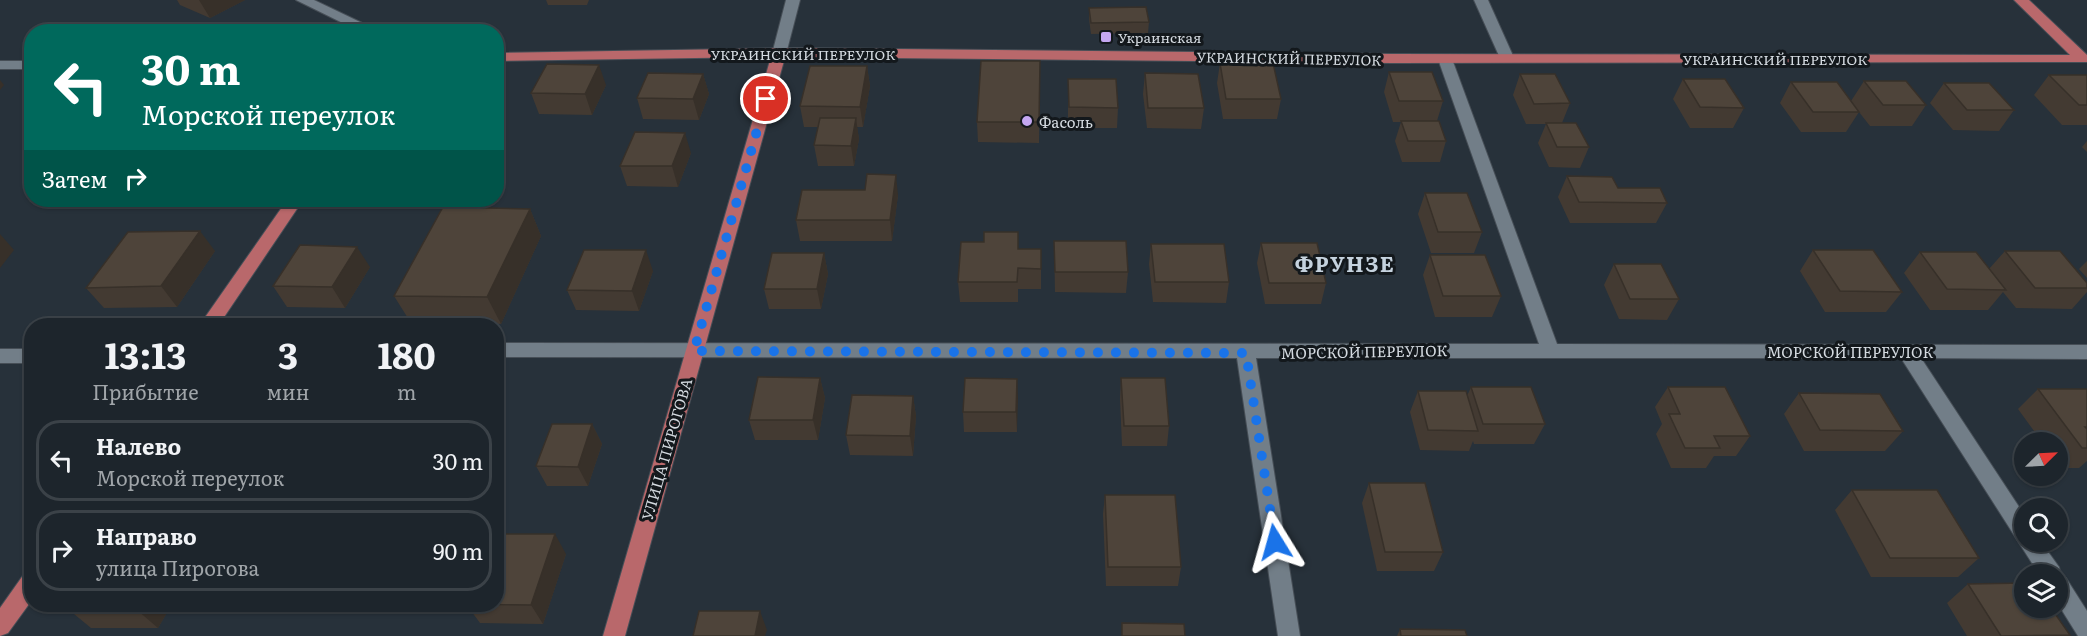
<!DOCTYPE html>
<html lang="ru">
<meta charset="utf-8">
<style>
body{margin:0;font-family:Literata,serif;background:#252d34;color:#f1f3f6;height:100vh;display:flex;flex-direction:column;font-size:22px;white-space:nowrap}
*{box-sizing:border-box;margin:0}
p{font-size:20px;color:#a0a5a9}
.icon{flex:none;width:33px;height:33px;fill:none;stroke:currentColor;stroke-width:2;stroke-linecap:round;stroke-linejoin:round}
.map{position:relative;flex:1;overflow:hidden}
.sheet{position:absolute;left:24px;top:318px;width:480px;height:294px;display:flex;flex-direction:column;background:#1d252c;border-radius:24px;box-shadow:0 2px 4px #0004,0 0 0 2px #3b4248}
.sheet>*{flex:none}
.banner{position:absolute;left:24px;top:24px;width:480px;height:183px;border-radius:24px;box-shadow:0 2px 4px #0004,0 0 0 2px #3b4248;background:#00695c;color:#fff;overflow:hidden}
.needle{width:39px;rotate:66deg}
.fabs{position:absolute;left:2014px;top:432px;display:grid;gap:12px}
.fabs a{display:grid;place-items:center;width:54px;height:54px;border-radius:50%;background:#1d252c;box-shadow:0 2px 4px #0004,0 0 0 2px #3b4248;font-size:30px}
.pin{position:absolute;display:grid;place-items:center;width:51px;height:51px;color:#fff;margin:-26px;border:3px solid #fff;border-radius:50%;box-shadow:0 2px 6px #0007}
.me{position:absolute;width:66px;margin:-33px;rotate:352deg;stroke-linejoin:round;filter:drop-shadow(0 0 4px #0008)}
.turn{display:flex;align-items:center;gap:21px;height:126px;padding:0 18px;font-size:27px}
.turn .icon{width:78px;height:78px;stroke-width:2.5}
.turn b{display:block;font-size:42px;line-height:51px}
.then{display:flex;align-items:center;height:57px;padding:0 18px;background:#0003;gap:12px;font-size:22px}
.eta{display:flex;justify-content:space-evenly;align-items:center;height:102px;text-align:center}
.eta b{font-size:36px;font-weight:700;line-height:42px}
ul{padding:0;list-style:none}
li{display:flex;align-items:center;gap:18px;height:81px;margin:0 12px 9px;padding:0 6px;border:3px solid #3b4248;border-radius:24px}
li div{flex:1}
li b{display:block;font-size:22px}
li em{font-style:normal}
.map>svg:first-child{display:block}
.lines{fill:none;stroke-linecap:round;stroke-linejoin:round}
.minor-casing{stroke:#464e56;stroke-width:2}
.major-casing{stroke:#464e56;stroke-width:2}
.minor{fill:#727e88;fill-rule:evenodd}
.major{fill:#b9686b;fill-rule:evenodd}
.wall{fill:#433a32}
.shaded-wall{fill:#373029}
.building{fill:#4e443a;stroke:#373029;stroke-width:1.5}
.route{stroke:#1a73e8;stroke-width:10;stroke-dasharray:0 18}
.poi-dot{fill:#c4a7f1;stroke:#13181c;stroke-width:2}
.labels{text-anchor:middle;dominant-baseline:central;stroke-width:6;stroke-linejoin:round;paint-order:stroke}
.far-poi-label{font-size:14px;fill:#d4dae0;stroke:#13181c;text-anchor:start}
.far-street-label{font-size:14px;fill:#d4dae0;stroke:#13181c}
.poi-label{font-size:15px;fill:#d4dae0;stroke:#13181c;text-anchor:start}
.street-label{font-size:15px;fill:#d4dae0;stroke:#13181c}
.district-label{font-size:21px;font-weight:bold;letter-spacing:1.5px;fill:#c5d2de;stroke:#13181c}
</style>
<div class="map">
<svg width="2087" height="636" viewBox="0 0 2087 636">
<rect width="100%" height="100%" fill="#27313a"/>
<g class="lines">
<defs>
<path id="minor" d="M296,0h18l67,32h-20z
M786,0h14l-14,54 -7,4 -7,-4z
M1474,0h14l26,58 -2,3 -5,1 -7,-4z
M1445,55l7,4 105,285 530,1v14l-166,-1 104,158v26h16l18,25 2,9 5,2 21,33v25h-9l-20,-32v-30h-19l-138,-216h-645l44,278h-22l-41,-278 -741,-1v-14l1043,1 -101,-285z
M0,61h32v8h-32z
M0,349h32v14h-32z"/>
<path id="major" d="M2014,0h15l58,55v7l-695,1 -607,-6 -160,579h-22l168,-579 -275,4v-8l299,-5 597,6 678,1z
M287,200h16l-85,126h-19z
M32,572v28l-24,33 -8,3v-28l24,-34z"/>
</defs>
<use href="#minor" class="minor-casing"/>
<use href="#major" class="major-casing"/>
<use href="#minor" class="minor"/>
<use href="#major" class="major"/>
</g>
<path class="wall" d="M177,0h68l-35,18 -30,-13z
M546,0h43l-2,5h-39z
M1089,8l60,14 -1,11 -57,1 -2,-15z
M1040,61l-1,82 -61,-1 -1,-20z
M1220,63l61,36 -4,20h-54l-6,-36z
M867,66l3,20 -7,41h-6l2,12 -5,27h-36l-4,-21 4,-18h-14l-4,-21z
M1389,72l54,29 -6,20 9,20 -6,21h-38l-7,-21 6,-19h-8l-9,-30z
M1145,73l59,35 -3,21 -54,-1 -4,-34z
M703,74l6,20 -10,26 -56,-1 -6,-21z
M1520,74l50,29 -8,20 27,24 -9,21 -31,-1 -11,-24 8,-19h-20l-13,-29z
M2049,75h38v50h-25l-28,-30z
M1068,79l50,29 -1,20h-49z
M1683,79l61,29 -11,20h-43l-17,-29z
M1864,81l62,24 -14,21h-42l-11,-14 -13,20h-45l-21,-29 11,-21 60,19z
M1944,83l70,27 -15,21 -46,-1 -23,-27z
M606,85l-14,30 -53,-1 -8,-21z
M2087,141v11l-5,-5z
M691,153l-13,34 -51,-1 -7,-20z
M1567,176l51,12 49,15 -11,20h-86l-12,-26z
M1425,193l57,39 -8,21h-43l-13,-39z
M898,195l-6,46h-92l-4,-21z
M530,209l11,27 -40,88 -90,-1 -17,-27z
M1018,232v17h23v40h-23v13h-58l-2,-20z
M1054,241l74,31 -2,21 -71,-1z
M1261,243l65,40 -5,21h-56l-8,-41z
M1151,244l78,38 -3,21 -73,-1 -4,-38z
M1813,250l89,42 -16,20h-61l-25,-41z
M215,251l-38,56 -73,1 -18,-20z
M2005,251l82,32v9l-15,17 -56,-1 -13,-16 -15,18h-58l-26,-37 16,-21 69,17z
M824,253l4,21 -7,35h-52l-5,-20z
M1430,255l71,41 -9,21h-57l-12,-42z
M2087,261v17l-8,-9z
M1614,264l65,35 -12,21 -48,-1 -15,-34z
M370,267l-25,41 -58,-1 -14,-21z
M653,271l-14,40 -63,-1 -9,-20z
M820,378l5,20 -7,42h-63l-6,-20z
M1121,378l48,48 -2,20h-45l-2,-47z
M1017,379v53h-53l-1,-20z
M1471,387l74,37 -11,20h-60l-1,-3 -4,10 -49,-1 -10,-38 8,-21 49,5z
M1668,387l82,49 -14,20h-22l-8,12h-35l-15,-34 6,-10 -7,-17z
M2038,389h49v72l-8,7h-19l-2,-4v-22h-16l-24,-33z
M1799,393l104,38 -18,20h-81l-20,-37z
M913,396l3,20 -3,40 -63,-1 -4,-20z
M592,424l10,20 -14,42h-41l-11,-20z
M1369,483l74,69 -9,19h-57l-15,-68z
M1852,490l127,68 -21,19h-87l-36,-67z
M1105,495l76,72 -3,19h-72l-3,-72z
M566,554l-23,70 -63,-1 -14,-19z
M1968,584l102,51 -1,1h-102l-20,-33z
M71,604h101l-14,24h-67l-23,-19z
M1400,629l67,7h-70z"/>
<path class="shaded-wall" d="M199,0h46l-35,18z
M599,65l7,20 -14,30 -7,-21z
M867,66l3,20 -7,41 -3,-20z
M703,74l6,20 -10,26 -6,-21z
M0,80l4,5 -4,5z
M856,118l3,21 -5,27 -3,-20z
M685,133l6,20 -13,34 -6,-21z
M896,175l2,20 -6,46 -2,-21z
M530,209l11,27 -40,88 -14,-27z
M200,231l15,20 -38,56 -16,-21z
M0,234l14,16 -14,18z
M357,247l13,20 -25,41 -13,-21z
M646,250l7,21 -14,40 -7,-20z
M824,253l4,21 -7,35 -4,-20z
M820,378l5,20 -7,42 -5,-20z
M1017,379l1,20 -1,33 -1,-20z
M913,396l3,20 -3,40 -3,-20z
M592,424l10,20 -14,42 -10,-19z
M555,534l11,20 -23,70 -12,-19z
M140,604h32l-14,24 -21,-18z
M760,611l7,19 -2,6h-10z"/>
<path class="building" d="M1146,7l3,15 -58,1 -2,-15z
M981,61h59l-1,61h-62z
M1220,63h53l8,36h-55z
M547,64l52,1 -14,29 -54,-1z
M810,66h57l-7,41 -60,-1z
M1389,72h43l11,29h-44z
M648,73l55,1 -10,25 -56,-1z
M1145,73l53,1 6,34h-56z
M1520,74h35l15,29 -36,1z
M2049,75h38v30h-8z
M1068,79h48l2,29 -49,-1z
M1683,79h42l19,29 -44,-1z
M1864,81h42l20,24h-43z
M1791,82h46l22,30h-46z
M1944,83h45l25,27h-47z
M820,118h36l-5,28 -37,-1z
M1401,121h38l7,20h-38z
M1546,123h30l13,24h-32z
M635,132l50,1 -13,33h-52z
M867,174l29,1 -6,45h-94l6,-30h63z
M1567,176l45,1 6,11h42l7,15 -88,-1z
M1425,193h42l15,39h-44z
M443,207l87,2 -43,88 -93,-1z
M200,231l-39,55 -75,2 42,-56z
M984,232h34v17h23v20l-23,-1 -1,14h-59l3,-40h23z
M1054,241h72l2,31h-73z
M1261,243h56l9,40h-57z
M1151,244h73l5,38h-74z
M300,245l57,2 -25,40 -59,-1z
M584,250h62l-14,41 -65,-1z
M1813,250h60l29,42 -62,-1z
M2005,251h55l27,32v5h-52z
M1920,252h56l30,38 -59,-1z
M772,253h52l-7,36h-53z
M1430,255h55l16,41h-58z
M1614,264h47l18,35h-49z
M758,377l62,1 -7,42h-64z
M965,378l52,1 -1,33h-53z
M1121,378h44l4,48h-45z
M1471,387h60l14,37h-62z
M1668,387h57l25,49h-36l6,12h-35l-16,-34h11z
M2038,389h49v38h-2l2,2v19h-5z
M1418,391h48l12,40 -50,-1z
M1799,393l81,1 23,37 -83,-1z
M852,395l61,1 -3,40 -64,-1z
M552,424h40l-14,43 -42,-1z
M1369,483h56l18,69h-58z
M1852,490h85l42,68h-89z
M1105,495h70l6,72h-73z
M496,534h59l-24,71 -65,-1h30z
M2025,583v25h26l19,27 -69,1 -33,-52z
M71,604h69l-3,6 -69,-1z
M699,611h61l-5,25h-62z
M1122,623l62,1 1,12h-63z
M1400,629l65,1 2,6h-66z"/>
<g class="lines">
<path class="route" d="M766,99l-72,252 552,2 29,189"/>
</g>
<g class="poi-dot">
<rect x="1100" y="31" width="12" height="12" rx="3"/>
<circle cx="1027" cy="121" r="6"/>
</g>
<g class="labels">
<g class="far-poi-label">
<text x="1118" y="37">Украинская</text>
</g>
<g class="far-street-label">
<text x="803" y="54">УКРАИНСКИЙ ПЕРЕУЛОК</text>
<text transform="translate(1289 58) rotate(1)">УКРАИНСКИЙ ПЕРЕУЛОК</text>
<text x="1775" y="59">УКРАИНСКИЙ ПЕРЕУЛОК</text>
</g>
<g class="poi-label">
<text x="1039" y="121">Фасоль</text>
</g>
<g class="street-label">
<text transform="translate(1364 351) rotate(-1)">МОРСКОЙ ПЕРЕУЛОК</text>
<text x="1850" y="351">МОРСКОЙ ПЕРЕУЛОК</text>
<text transform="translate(666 449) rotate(-74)">УЛИЦА ПИРОГОВА</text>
</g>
<g class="district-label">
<text x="1345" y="262">ФРУНЗЕ</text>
</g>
</g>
</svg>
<div class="fabs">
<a><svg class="needle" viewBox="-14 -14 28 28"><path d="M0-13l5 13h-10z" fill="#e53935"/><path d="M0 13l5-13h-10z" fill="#a0a5a9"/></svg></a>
<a><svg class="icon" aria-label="search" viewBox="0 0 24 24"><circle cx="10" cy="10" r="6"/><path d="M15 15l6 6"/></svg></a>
<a><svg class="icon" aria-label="layers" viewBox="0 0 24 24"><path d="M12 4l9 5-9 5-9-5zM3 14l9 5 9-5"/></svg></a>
</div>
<div class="pin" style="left:766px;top:99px;background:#d93025"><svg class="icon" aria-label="arrive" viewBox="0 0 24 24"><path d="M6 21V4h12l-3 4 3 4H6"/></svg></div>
<svg class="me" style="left:1275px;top:542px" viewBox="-20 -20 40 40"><path d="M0-17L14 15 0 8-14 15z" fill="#1a73e8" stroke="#fff" stroke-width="4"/></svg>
<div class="banner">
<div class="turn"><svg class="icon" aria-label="left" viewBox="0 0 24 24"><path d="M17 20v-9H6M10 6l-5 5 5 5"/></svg><div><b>30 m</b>Морской переулок</div></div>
<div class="then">Затем<svg class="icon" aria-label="right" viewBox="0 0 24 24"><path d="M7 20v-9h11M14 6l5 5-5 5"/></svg></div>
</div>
<section class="sheet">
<div class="eta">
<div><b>13:13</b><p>Прибытие</p></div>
<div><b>3</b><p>мин</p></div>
<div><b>180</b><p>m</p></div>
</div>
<ul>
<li><svg class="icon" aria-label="left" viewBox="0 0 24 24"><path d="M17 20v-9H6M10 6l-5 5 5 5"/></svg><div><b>Налево</b><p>Морской переулок</p></div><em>30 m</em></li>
<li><svg class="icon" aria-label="right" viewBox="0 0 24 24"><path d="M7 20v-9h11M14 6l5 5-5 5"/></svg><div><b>Направо</b><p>улица Пирогова</p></div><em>90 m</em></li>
</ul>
</section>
</div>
